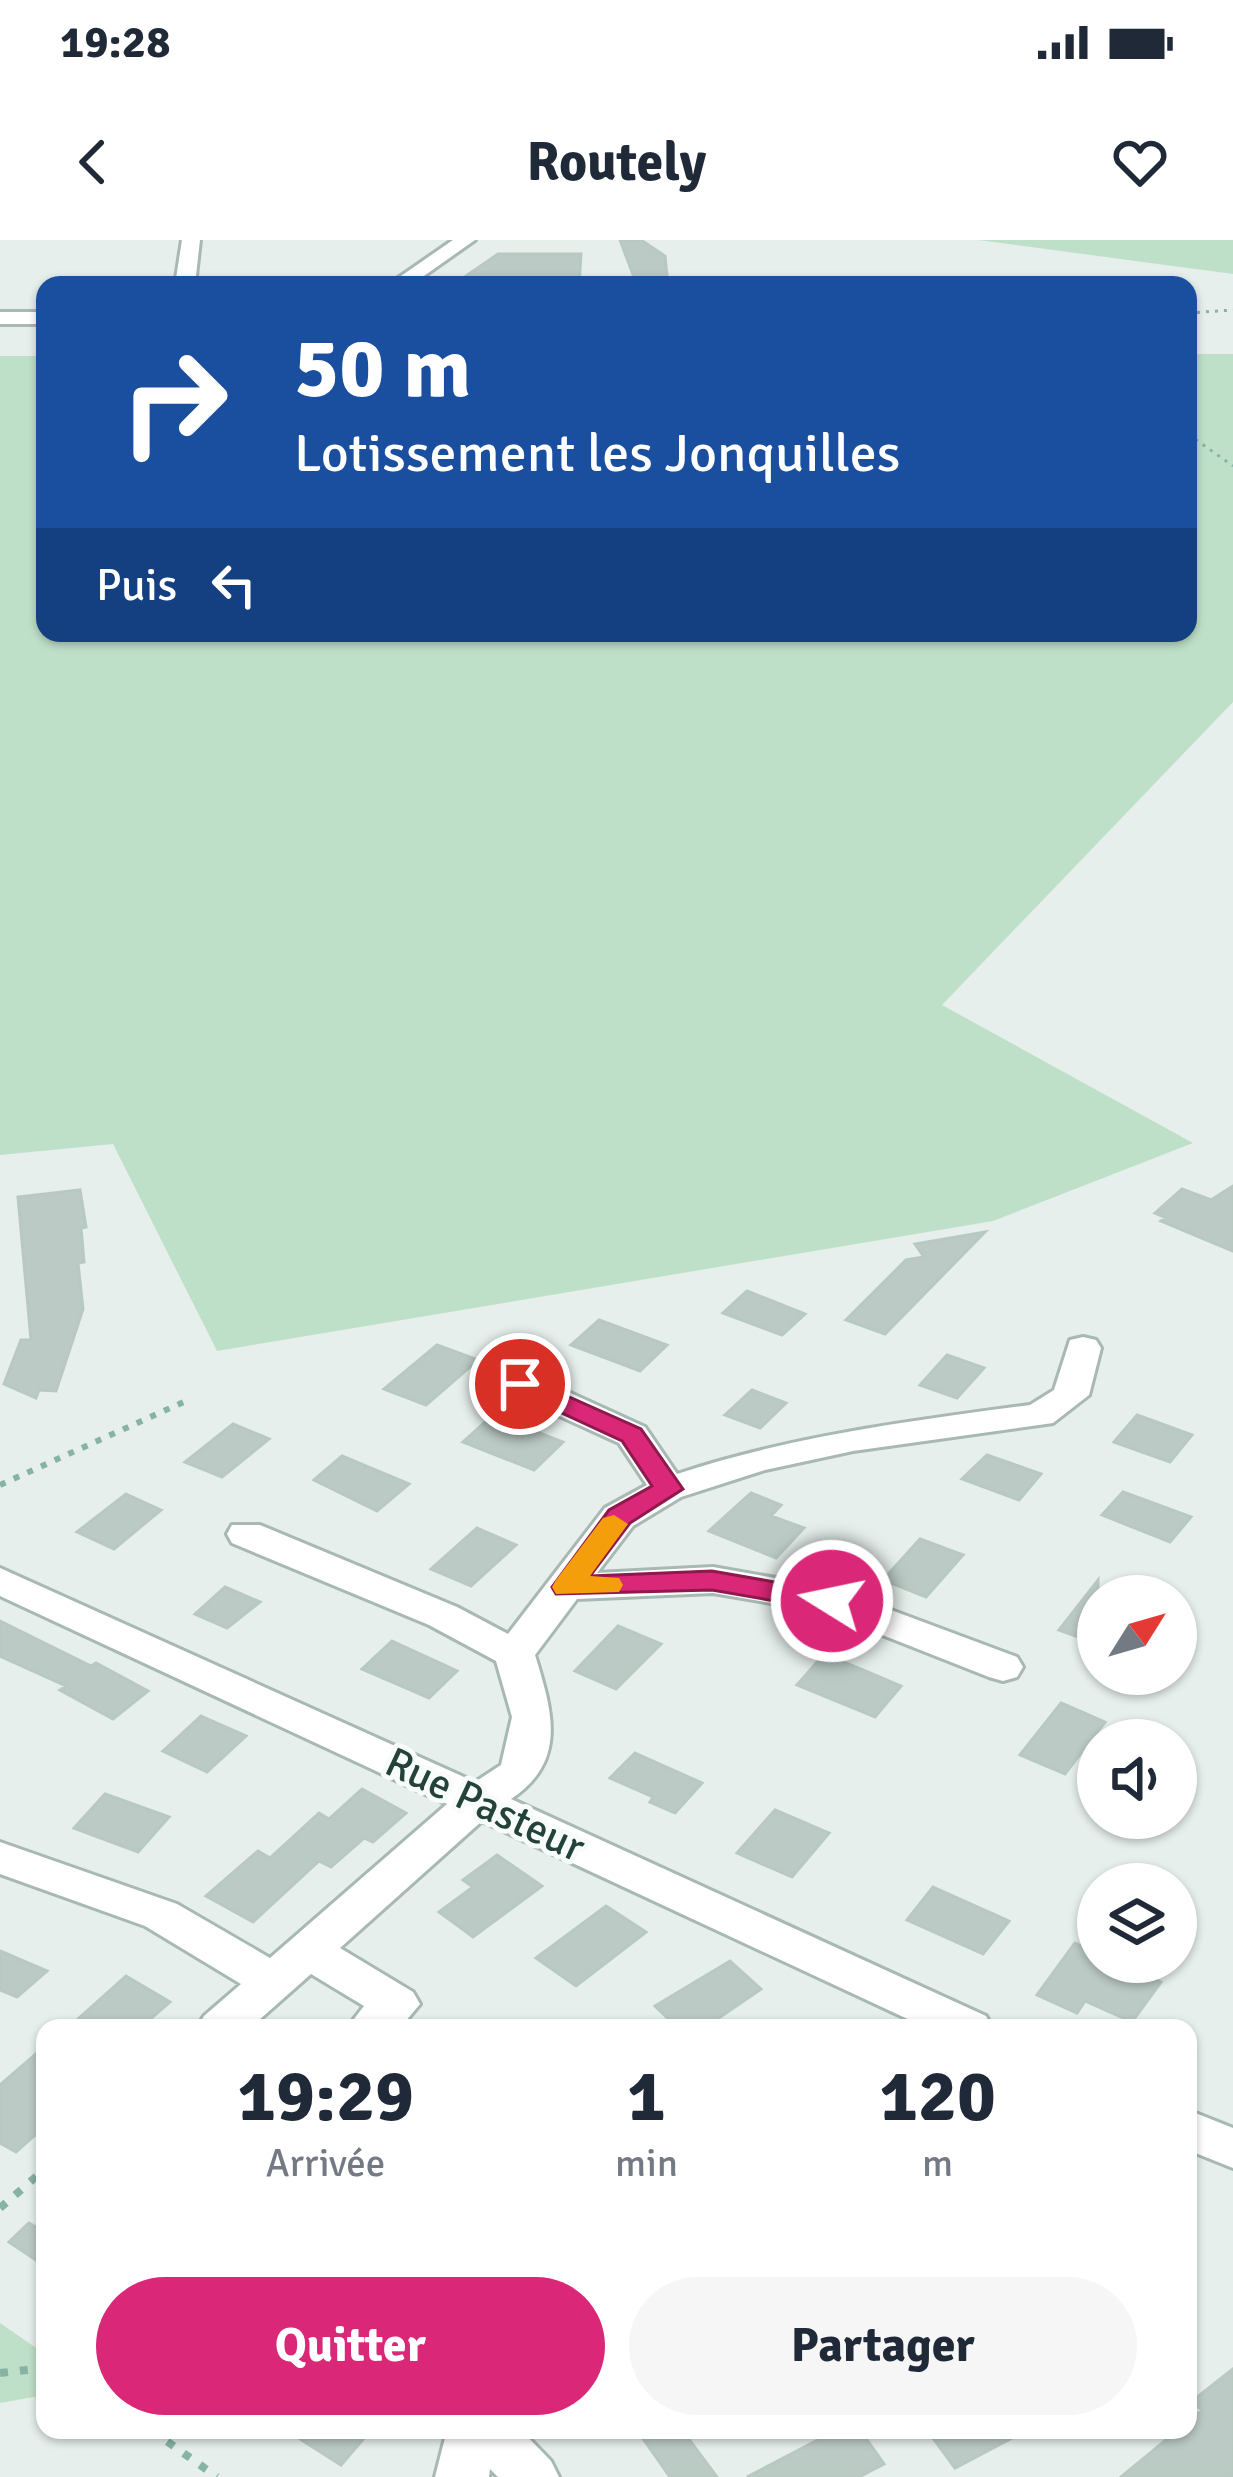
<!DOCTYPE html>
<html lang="fr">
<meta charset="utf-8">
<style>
body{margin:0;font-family:Signika,sans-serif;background:#f6f6f7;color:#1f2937;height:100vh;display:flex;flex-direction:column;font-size:45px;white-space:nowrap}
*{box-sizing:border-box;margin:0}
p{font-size:39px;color:#747a83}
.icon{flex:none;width:66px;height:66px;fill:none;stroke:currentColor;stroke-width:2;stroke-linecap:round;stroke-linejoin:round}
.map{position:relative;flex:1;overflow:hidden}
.drawer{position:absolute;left:36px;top:1779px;width:1161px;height:420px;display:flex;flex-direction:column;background:#fff;border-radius:24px;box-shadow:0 3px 9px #0004}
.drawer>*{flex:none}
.hud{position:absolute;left:36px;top:36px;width:1161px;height:366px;border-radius:24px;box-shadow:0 3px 9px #0004;background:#1a4fa0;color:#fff;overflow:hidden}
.needle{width:78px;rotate:53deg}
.fabs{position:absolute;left:1077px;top:1335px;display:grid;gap:24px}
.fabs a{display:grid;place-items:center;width:120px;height:120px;border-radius:50%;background:#fff;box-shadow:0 3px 9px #0004;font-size:60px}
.pin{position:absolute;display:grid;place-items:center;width:102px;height:102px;color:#fff;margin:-51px;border:6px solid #fff;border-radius:50%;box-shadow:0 3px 12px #0007}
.me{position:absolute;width:132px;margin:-66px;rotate:280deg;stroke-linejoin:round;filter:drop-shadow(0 0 9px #0008)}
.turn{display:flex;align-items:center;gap:42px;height:252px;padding:0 60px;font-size:54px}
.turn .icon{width:156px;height:156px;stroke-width:2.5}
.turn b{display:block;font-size:84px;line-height:102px}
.then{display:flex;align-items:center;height:114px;padding:0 60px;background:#0003;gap:24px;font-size:45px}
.eta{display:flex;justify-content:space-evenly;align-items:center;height:204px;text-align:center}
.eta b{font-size:72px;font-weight:800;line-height:84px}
.button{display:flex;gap:24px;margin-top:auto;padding:24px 60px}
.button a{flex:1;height:138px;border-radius:72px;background:#db2777;color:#fff;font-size:48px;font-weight:800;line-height:138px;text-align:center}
.button a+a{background:#f6f6f7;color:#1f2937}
.status{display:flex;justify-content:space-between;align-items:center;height:84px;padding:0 60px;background:#fff;direction:ltr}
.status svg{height:33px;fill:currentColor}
header{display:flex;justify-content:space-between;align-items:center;height:156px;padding:0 60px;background:#fff;font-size:54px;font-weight:800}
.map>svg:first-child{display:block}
.green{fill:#bfe0c8}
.building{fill:#bbcac4;stroke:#b8c9c2;stroke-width:3}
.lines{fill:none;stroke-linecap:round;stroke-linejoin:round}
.minor-casing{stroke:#a8b8b2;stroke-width:6}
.path-far2{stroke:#86b3a5;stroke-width:3;stroke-dasharray:3 6;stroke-linecap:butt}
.path-far1{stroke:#86b3a5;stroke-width:6;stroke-dasharray:6 9;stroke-linecap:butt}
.path{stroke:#86b3a5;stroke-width:8;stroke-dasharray:8 12;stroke-linecap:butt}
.minor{fill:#fff;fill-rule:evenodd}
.route{fill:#db2777;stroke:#8e194d;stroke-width:3}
.slow{fill:#f59e0b}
.labels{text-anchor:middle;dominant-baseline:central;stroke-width:10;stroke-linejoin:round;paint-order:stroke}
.street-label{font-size:42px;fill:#24423a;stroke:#f7fbf9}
</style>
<div class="status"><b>19:28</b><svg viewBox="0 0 49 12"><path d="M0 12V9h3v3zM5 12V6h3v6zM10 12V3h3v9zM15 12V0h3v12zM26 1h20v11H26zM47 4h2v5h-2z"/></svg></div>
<header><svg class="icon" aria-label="back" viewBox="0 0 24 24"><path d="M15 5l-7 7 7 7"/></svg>Routely<svg class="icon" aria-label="heart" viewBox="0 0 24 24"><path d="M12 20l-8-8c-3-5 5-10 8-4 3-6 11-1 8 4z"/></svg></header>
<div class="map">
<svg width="1233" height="2237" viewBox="0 0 1233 2237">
<rect width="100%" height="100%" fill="#e6efeb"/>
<path class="green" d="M978,0h255v34z
M1188,114h45v348l-291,303 251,138 -200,78 -776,130 -104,-207 -113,11v-799h45v277h1143z
M0,2083l45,31v41l-45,8z"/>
<path class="building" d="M620,0h21l24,16 3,29h-31z
M498,14h83l-2,31h-126z
M1233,946v65l-72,-30 5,-3 -11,-5 27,-24 29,11z
M80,950l6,37 -5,1 3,34 -6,1 5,46 -27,82 -17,-1 -3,8 -32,-14 17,-44h10l-13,-143z
M985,992l-100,102 -39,-14 60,-60 18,-3 -9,-13z
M747,1051l58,23 -23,21 -59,-22z
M599,1080l68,25 -27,26 -69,-26z
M437,1105l41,15 -52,45 -42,-16z
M947,1115l37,13 -27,30 -37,-13z
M752,1150l34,13 -26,25 -35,-13z
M493,1175l18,7 52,20 -29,28 -71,-28z
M1137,1175l55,20 -22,27 -56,-20z
M233,1184l36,15 -47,38 -37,-15z
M987,1215l54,19 -22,26 -57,-21z
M342,1216l67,28 -32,27 -63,-31z
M1123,1252l68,25 -21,25 -68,-27z
M751,1253l30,12 -10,11 33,12 -28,30 -67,-27z
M126,1254l35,16 -47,39 -37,-17z
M477,1288l39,17 -45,41 -40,-17z
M920,1299l43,16 -37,42 -43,-17z
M1098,1340v64l-39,-14z
M225,1347l35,15 -33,26 -32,-14z
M0,1381l91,45 5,-3 52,28 -35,28 -53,-29 6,-4 -66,-30z
M618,1386l43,18 -45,45 -41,-18z
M392,1401l65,30 -28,27 -67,-29z
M824,1414l39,16 38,16 -26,31 -78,-32z
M1061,1463l44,19 -40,52 -45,-19z
M201,1476l45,20 -39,36 -44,-21z
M635,1513l67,30 -27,30 -25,-11 3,-5 -43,-19z
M362,1549l44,24 -33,29 -9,-4 -33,29 -12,-6 -66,61 -47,-26 52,-45 12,7 49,-45 10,6z
M105,1554l64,23 -31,35 -64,-24z
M775,1570l54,23 -37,44 -55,-24z
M497,1615l45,31 -69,51 -34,-25 34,-25 -10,-7z
M933,1647l76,34 -26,33 -76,-34z
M606,1666l40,26 -70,54 -40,-28z
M1075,1703l23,11v8h19l44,20 -29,40 -47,-21 -8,12 -40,-18z
M0,1711l47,20 -30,26 -17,-7z
M730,1721l31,28 -57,39h-26l-23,-22z
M126,1736l44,26 -30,26h-72z
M45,1806v80l-29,26 -16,-9v-58z
M29,1983l16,10v33l-36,-24z
M1233,2129v108h-112l57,-47h10v-8l14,-12 -11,-8z
M286,2190h85l-30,35z
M637,2190h45l35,47h-47z
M837,2190h23l24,34 -25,13h-112z
M927,2190h100l-72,38z"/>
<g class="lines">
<defs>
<path id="minor" d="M182,0h18l-5,45h-20z
M453,0h22l-64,45h-23z
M0,72h45v12h-45z
M1083,1097l13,3 5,8 -12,47 -36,28 -200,28 -88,19 -84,27 -48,29 -36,47 116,-6 119,21 185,69 6,10 -6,10 -14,4 -14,-4 -165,-65 -111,-19 -136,6 -42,56c17,56 33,106 -24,144l475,217 7,12h-66l-445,-207 -142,127 73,44 7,12 -20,24h-53l17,-22 -53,-32 -61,54h-53l7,-12 37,-32 -96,-58 -145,-52v-32l177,62 93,54 177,-154 -447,-208v-28l475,214 26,-17 11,-48 -16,-56 -67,-36 -197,-82 -5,-9 5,-9h28l197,82 51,27 97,-126 42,-23 -28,-42 -112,-51 -5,-8 5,-8h26l112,51 32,47c115,-38 233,-53 353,-69l24,-15 16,-50z
M1188,1870l45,18v40l-45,-18z
M447,2190h74l30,31 8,16h-61l-8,-8 -1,8h-54z"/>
</defs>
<use href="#minor" class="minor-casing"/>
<path class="path-far2" d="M1188,73l45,-3
M1188,194l45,32"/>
<path class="path-far1" d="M0,1245l188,-85"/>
<path class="path" d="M0,1968l45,-39
M0,2133l45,-5
M151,2190l66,47"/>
<use href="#minor" class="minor"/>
</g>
<path class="route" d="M520,1135l121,54 42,60 -53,34 -40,53 122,-5 131,23 5,7 -5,7 -11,3 -120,-21 -156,4 -4,-7 57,-77 43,-24 -30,-45 -112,-52 -4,-5 4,-6z"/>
<path class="slow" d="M614,1275l14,9 -38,52 29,2 4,7 -4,7 -63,2 -4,-7 4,-7 47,-62z"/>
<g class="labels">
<g class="street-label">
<text transform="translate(485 1565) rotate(25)">Rue Pasteur</text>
</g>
</g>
</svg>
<div class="fabs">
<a><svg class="needle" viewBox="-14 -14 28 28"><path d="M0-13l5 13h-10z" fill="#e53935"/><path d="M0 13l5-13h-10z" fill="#747a83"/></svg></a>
<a><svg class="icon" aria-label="sound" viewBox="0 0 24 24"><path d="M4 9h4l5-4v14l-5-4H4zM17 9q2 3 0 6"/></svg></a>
<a><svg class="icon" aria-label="layers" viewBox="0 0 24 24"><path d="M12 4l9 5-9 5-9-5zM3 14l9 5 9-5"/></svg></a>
</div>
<div class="pin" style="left:520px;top:1144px;background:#d93025"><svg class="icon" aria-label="arrive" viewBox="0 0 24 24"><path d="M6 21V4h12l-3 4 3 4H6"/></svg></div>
<svg class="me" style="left:832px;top:1361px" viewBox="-20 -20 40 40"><circle r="17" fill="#db2777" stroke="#fff" stroke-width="3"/><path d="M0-11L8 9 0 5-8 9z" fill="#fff"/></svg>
<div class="hud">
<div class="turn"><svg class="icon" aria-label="right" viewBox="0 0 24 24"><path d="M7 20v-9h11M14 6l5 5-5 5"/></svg><div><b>50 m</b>Lotissement les Jonquilles</div></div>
<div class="then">Puis<svg class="icon" aria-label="left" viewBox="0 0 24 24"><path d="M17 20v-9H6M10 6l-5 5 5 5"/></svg></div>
</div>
<section class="drawer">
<div class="eta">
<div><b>19:29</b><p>Arrivée</p></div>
<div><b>1</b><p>min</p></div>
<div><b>120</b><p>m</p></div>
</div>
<div class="button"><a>Quitter</a><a>Partager</a></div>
</section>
</div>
